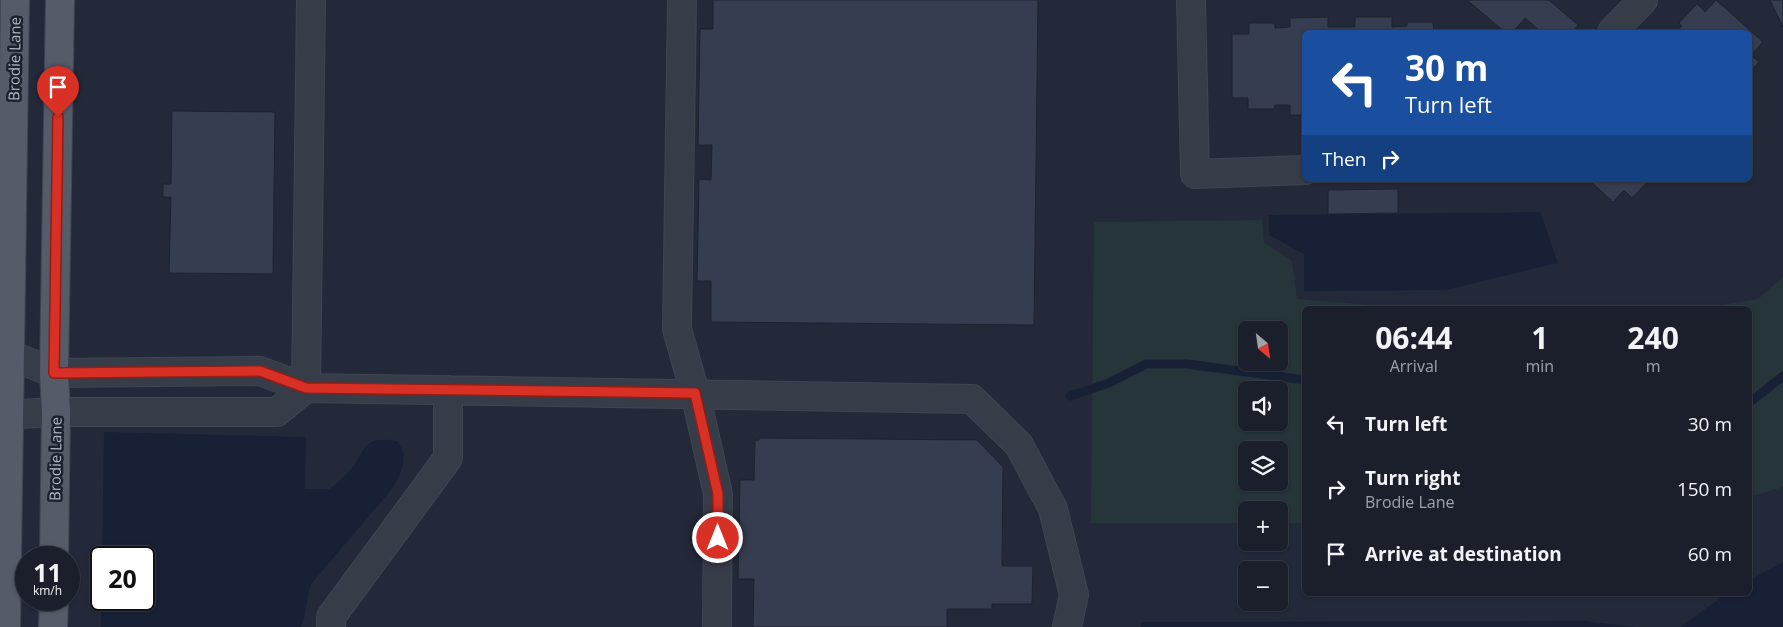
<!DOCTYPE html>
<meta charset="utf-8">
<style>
body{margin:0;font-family:"Open Sans",sans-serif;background:#232733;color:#f1f3f6;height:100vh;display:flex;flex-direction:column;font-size:19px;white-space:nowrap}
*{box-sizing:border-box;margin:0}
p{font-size:16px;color:#9fa2a9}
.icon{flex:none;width:28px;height:28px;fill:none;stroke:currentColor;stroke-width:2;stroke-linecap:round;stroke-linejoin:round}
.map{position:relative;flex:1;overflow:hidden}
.details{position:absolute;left:1302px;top:306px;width:450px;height:290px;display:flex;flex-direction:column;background:#1a1f2b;border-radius:8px;box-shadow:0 1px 4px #0004,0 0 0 1px #383d47}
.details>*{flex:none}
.guide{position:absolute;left:1302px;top:30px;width:450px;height:152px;border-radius:8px;box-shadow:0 1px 4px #0004,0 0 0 1px #383d47;background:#1a4fa0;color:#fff;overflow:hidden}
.needle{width:32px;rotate:151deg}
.tools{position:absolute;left:1238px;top:321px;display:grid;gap:10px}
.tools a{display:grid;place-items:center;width:50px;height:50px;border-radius:8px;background:#1a1f2b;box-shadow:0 1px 4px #0004,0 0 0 1px #383d47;font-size:25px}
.speed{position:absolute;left:15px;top:546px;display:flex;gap:10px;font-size:25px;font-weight:700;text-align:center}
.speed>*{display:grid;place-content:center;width:65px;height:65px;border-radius:50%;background:#1a1f2b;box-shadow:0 1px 4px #0004,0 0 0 1px #383d47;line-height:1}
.speed small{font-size:12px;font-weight:400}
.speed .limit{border:2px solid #111;border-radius:8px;background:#fff;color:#111}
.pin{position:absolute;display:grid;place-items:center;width:42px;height:42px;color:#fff;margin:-51px -21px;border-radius:50% 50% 50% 0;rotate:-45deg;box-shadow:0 0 5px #0007}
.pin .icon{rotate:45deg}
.me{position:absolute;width:55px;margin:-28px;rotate:0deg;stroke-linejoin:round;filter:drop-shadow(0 0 4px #0008)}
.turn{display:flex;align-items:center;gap:18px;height:105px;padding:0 20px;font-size:22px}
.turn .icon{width:65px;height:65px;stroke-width:2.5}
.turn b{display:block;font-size:35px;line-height:42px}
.then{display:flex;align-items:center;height:48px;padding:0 20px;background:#0003;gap:10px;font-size:19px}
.eta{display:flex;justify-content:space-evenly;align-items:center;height:85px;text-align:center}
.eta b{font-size:30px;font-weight:700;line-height:35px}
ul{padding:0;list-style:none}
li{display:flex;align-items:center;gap:15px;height:65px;padding:0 20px}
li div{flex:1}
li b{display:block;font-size:19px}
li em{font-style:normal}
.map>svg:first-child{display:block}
.green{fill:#25353a;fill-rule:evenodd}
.water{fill:#182036;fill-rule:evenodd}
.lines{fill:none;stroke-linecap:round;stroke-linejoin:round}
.stream{stroke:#182036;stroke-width:9}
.building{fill:#363d50;stroke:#1e2330}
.minor-casing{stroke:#404552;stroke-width:30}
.major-casing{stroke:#404552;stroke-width:30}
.minor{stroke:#373c49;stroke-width:28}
.major{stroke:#555b69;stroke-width:28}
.route-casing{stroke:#8d1f18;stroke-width:12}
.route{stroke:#d93025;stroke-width:9}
.labels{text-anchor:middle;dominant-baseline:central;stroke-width:5;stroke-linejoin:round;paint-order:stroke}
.street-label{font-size:15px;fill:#b2b7c5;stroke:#1c212e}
</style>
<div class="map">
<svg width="1783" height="627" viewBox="0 0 1783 627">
<rect width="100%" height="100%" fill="#232939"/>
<path class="green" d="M1262,220l2,22 28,19 5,38 124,10h-116v214h-26v-13h-33v13h-155l3,-301zM1246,330h33v32h-33zM1246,390h33v32h-33zM1246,450h33v32h-33z
M1783,277v210l-33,10v-188h-51l59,-10z"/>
<path class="water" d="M1540,212l18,51 -113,27 -141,1v-37l-35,-19v-20z
M104,432l202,5 -1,52h25c6,-6 15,-12 20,-19 18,-22 11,-34 47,-29 13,16 4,32 -5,48l-80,94c-7,14 -4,30 -11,44h-200zM101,558h43v42h-43z
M1783,562v65h-103l46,-33h24v-14z
M1583,621l53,6h-495v-5z"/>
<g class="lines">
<path class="stream" d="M1070,396l39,-13 37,-19h41l118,16
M1750,402l33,-26"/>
</g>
<path class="building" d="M713,0h325l-4,325 -323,-3v-41h-14l2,-102 12,1 1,-35h-14l2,-116h13z
M1467,0h82l29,25 -6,7h-31l-16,-14 -12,14h-8z
M1716,0l47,42 -12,13 8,7 -9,10v-40h-74l6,-6 -3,-3 18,-19 8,8z
M1770,0h13v27z
M1328,17v10h27v-10h37v10l15,-1v-4h26l1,10h-129v83h-15v-10h-15l-1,4h-26v-11h-16v-64h17v-11h26v5l15,-1v-9z
M172,111l103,1 -2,162 -104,-1 2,-76h-8v-13h8z
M1589,180h60l-17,18 -8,-8 -11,12z
M1398,189v24l-70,1v-24z
M759,438l218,2 26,27 -1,99h31l-1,38h-40v5h-45v18h-194l1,-48h-16l2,-99h14l1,-40h4z"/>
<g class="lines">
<defs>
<path id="minor" d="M682,0l-5,329 18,64 23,101 -1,133
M1191,0l4,174 110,-4
M1612,32l31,-32
M0,354l10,1 44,18 206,-2 46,17 666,11 47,46 34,64 21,86 -7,32
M0,415l56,-3h221l29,-24 5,-388
M331,627v-10l117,-159v-68"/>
<path id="major" d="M54,558l2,-146 -2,-39 6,-373
M6,627l9,-627
M53,627l1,-27"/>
</defs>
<use href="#minor" class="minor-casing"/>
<use href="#major" class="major-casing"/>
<use href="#minor" class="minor"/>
<use href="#major" class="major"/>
</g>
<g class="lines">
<defs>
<path id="route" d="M58,117l-4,256 206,-2 46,17 389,5 23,101v44"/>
</defs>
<use href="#route" class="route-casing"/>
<use href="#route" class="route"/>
</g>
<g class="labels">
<g class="street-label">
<text transform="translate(14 59) rotate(-89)">Brodie Lane</text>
<text transform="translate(55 459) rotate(-89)">Brodie Lane</text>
</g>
</g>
</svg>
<div class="tools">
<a><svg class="needle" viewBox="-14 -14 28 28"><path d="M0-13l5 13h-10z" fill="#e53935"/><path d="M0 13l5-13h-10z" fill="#9fa2a9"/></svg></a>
<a><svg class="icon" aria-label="sound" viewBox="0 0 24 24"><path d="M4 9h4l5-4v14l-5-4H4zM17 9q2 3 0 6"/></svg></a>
<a><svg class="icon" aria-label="layers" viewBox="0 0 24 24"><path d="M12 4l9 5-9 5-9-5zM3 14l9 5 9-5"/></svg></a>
<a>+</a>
<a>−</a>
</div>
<div class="speed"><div>11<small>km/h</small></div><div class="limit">20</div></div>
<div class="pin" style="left:58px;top:117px;background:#d93025"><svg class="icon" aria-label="arrive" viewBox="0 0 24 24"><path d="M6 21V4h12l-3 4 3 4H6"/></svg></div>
<svg class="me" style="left:718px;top:538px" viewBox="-20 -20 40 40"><circle r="17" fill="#d93025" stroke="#fff" stroke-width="3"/><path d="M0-11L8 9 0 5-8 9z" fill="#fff"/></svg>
<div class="guide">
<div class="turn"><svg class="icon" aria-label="left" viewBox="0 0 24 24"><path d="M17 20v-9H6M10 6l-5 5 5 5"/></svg><div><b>30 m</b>Turn left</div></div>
<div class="then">Then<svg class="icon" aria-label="right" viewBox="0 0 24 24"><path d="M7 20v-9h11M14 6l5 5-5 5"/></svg></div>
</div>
<section class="details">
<div class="eta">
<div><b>06:44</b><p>Arrival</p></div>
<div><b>1</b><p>min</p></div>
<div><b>240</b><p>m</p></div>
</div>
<ul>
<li><svg class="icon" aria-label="left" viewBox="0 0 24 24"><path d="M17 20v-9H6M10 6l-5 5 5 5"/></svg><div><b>Turn left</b></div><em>30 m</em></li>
<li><svg class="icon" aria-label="right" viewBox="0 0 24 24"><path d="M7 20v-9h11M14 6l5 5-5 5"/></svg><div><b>Turn right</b><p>Brodie Lane</p></div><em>150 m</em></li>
<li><svg class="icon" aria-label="arrive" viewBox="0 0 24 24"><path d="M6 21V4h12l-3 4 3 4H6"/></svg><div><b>Arrive at destination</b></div><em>60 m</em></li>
</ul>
</section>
</div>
